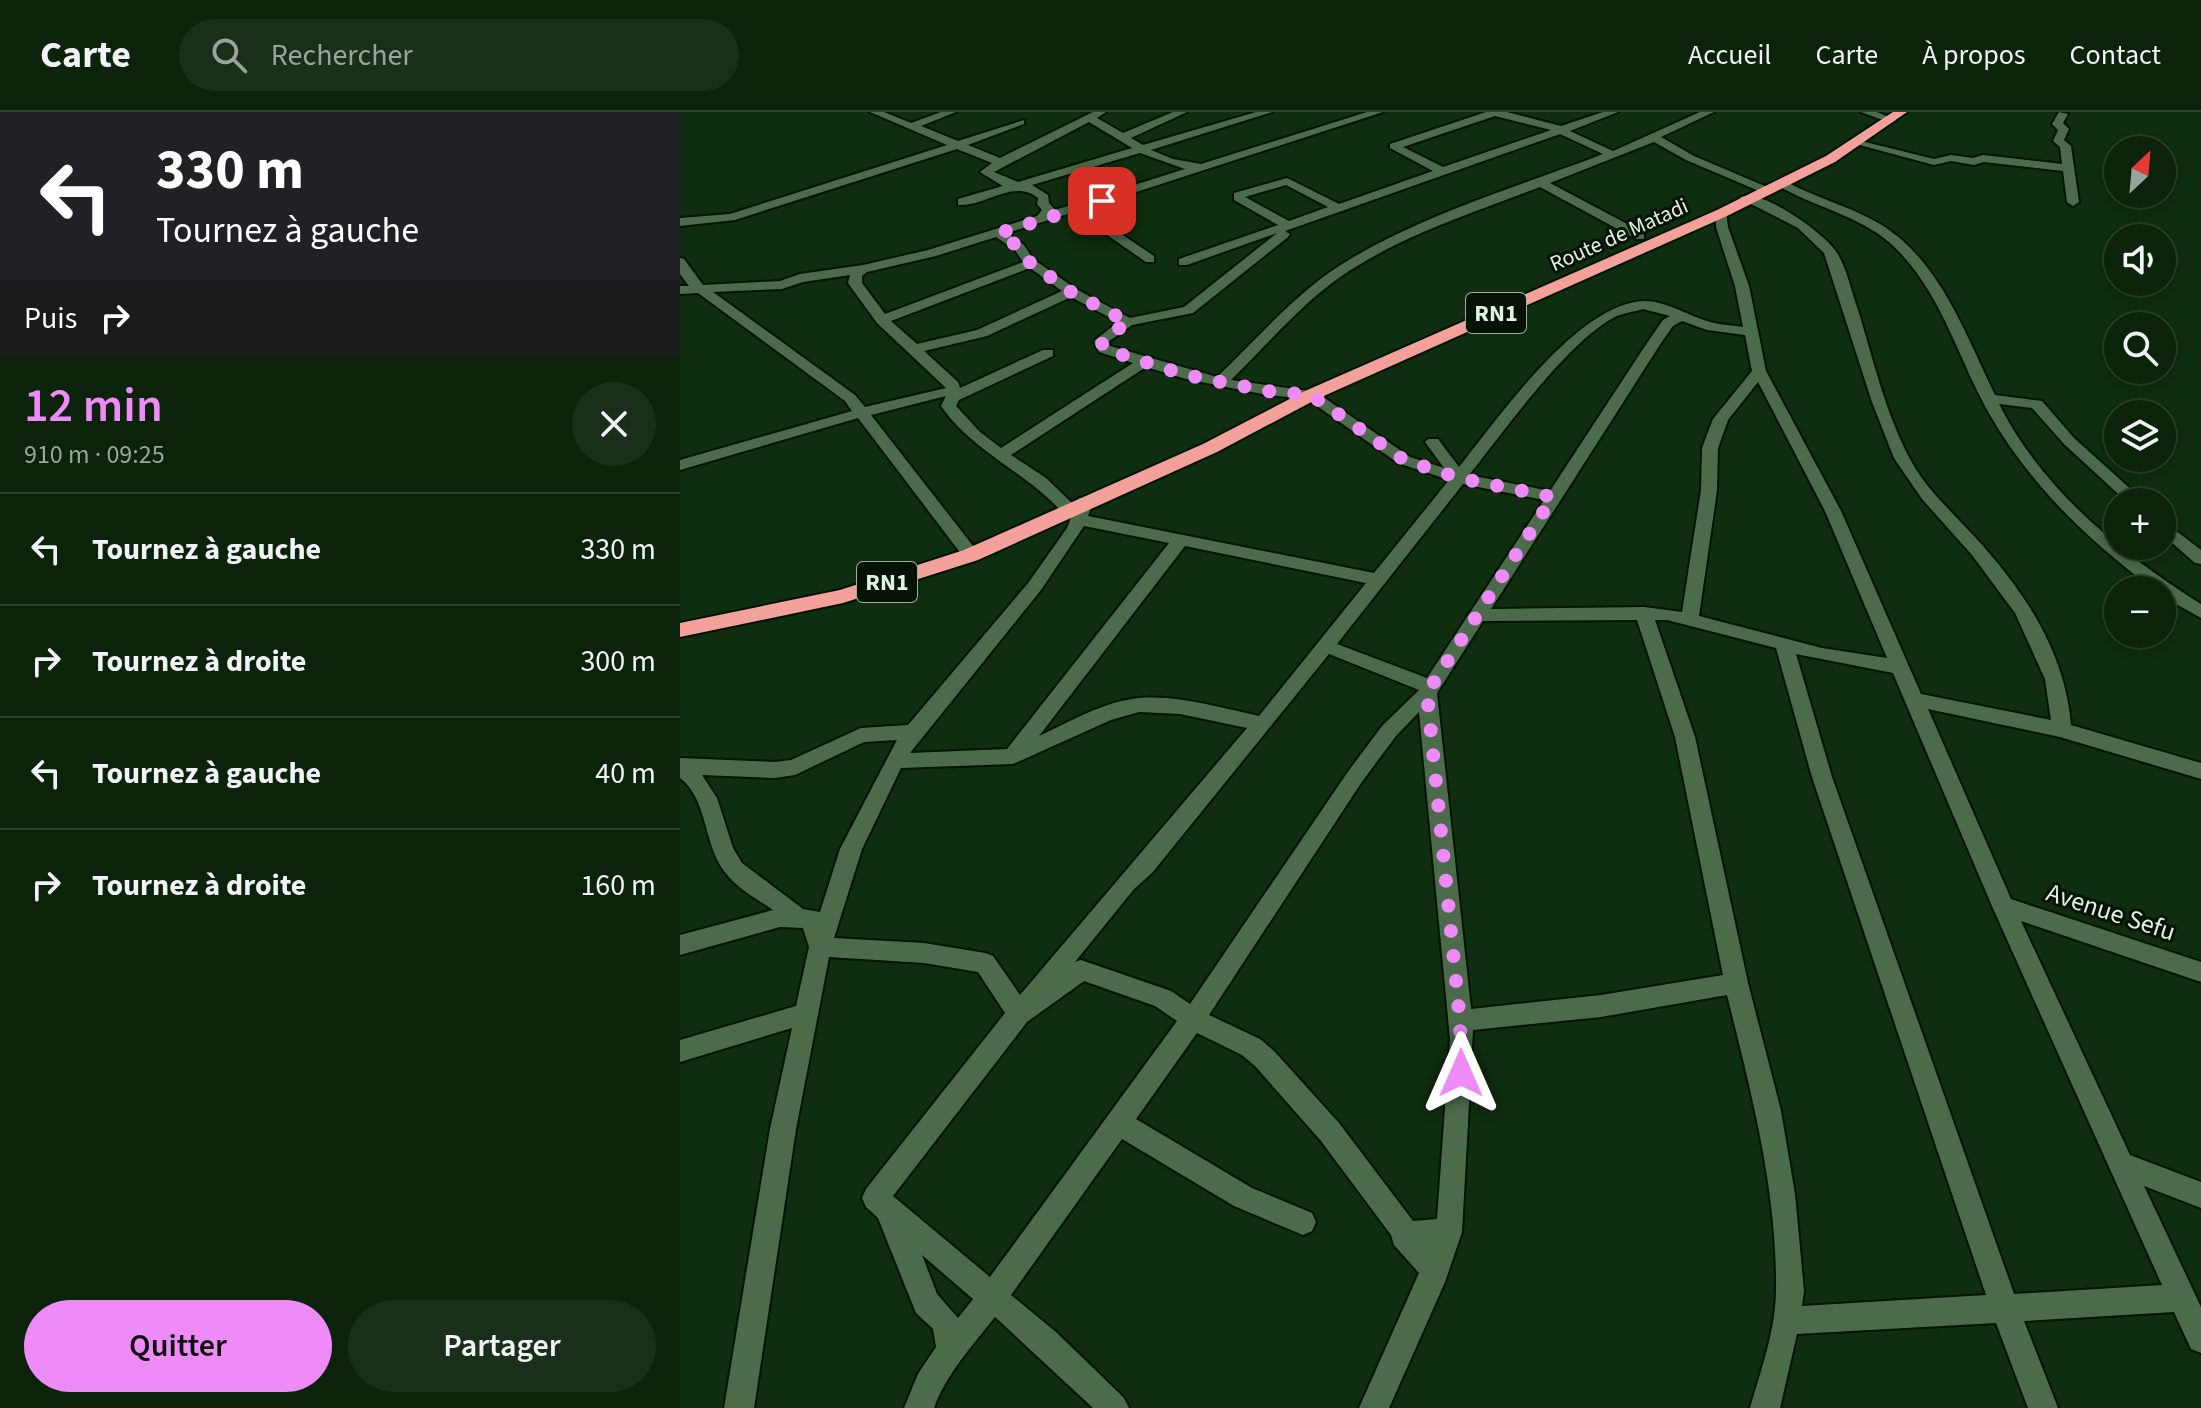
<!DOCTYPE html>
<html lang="fr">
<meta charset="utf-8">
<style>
body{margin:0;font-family:"Source Sans 3",sans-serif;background:#192f19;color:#f1f3f6;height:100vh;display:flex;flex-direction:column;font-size:30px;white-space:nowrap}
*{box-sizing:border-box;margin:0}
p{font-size:26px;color:#9aa49d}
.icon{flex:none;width:44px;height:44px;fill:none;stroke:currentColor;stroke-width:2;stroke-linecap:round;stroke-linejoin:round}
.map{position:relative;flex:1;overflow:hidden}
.details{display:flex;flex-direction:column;background:#0b220b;width:680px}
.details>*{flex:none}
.hud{background:#202124;color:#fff;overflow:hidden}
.needle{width:52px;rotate:26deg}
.tools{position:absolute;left:1424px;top:24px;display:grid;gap:16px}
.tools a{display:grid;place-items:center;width:72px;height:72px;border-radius:50%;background:#0b220b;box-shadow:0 4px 12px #0003,0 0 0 2px #2b3f2c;font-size:40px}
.pin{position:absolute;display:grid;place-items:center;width:68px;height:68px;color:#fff;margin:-34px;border-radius:16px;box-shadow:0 4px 12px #0006}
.me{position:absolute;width:88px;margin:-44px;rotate:0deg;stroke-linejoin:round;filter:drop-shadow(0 0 6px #0008)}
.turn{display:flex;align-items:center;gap:28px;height:168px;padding:0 24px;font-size:36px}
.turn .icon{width:104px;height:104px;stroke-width:2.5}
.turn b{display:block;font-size:56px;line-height:68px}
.then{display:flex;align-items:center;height:76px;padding:0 24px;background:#0003;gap:16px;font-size:30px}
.round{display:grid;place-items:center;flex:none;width:84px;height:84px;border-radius:42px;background:#192f19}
.head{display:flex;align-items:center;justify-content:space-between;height:136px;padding:0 24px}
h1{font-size:48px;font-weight:600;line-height:60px;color:#ee8bf8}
.cta{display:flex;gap:16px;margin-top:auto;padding:16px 24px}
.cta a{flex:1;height:92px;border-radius:48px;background:#ee8bf8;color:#111;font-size:32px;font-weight:600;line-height:92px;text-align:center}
.cta a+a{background:#192f19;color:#f1f3f6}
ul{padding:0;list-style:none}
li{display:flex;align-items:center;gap:24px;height:112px;padding:0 24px;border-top:2px solid #2b3f2c}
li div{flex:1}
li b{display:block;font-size:30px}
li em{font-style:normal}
header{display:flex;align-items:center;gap:48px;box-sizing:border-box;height:112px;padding:0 40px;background:#0b220b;border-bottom:2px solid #2b3f2c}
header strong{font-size:38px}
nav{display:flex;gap:44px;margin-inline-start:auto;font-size:28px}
.search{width:560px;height:72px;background:#192f19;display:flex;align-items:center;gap:20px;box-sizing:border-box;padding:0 28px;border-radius:44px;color:#9aa49d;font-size:30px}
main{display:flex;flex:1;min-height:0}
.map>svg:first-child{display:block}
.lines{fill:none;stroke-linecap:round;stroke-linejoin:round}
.minor-casing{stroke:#001400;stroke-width:4}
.highway-casing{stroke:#001400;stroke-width:4}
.minor{fill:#4b6b4a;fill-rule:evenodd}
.highway{fill:#f5a19b;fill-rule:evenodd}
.route{stroke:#ee8bf8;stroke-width:14;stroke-dasharray:0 25.2}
.labels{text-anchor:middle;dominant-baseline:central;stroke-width:6;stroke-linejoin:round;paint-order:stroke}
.far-street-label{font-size:22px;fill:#e0f2df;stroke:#061206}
.shield{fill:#061206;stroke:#9faf9e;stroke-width:2}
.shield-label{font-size:24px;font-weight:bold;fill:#e0f2df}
.street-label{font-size:26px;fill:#e0f2df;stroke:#061206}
</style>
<header>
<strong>Carte</strong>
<div class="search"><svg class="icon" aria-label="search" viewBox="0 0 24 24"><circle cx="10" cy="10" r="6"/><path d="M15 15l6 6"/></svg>Rechercher</div>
<nav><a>Accueil</a><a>Carte</a><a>À propos</a><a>Contact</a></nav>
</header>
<main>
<section class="details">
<div class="hud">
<div class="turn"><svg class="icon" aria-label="left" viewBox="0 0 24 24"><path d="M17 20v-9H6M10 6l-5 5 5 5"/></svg><div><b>330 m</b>Tournez à gauche</div></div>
<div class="then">Puis<svg class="icon" aria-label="right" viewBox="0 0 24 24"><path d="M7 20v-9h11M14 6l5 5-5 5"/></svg></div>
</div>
<div class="head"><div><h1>12 min</h1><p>910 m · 09:25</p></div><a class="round"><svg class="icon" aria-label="close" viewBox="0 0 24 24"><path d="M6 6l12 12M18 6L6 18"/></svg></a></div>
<ul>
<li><svg class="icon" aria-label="left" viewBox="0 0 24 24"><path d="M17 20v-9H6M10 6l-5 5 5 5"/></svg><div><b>Tournez à gauche</b></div><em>330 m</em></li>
<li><svg class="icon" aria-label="right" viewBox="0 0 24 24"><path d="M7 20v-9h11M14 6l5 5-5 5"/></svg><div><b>Tournez à droite</b></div><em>300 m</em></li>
<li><svg class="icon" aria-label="left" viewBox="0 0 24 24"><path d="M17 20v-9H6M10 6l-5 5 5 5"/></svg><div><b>Tournez à gauche</b></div><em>40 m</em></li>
<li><svg class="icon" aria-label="right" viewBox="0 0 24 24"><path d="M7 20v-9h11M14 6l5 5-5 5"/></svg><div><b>Tournez à droite</b></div><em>160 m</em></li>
</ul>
<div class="cta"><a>Quitter</a><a>Partager</a></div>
</section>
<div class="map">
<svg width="1521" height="1296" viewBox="0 0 1521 1296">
<rect width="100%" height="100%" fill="#0f2d0f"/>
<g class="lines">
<defs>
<path id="minor" d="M190,0h14l27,11 30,-11h15l-35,14 37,15 66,-21v4l-56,21 32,13 93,-46h13l-9,6 26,15 50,-21h14l-56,26 12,7 113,-33h16l-121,38 22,9 28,5 166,-52h16l-299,97 70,47v6h-8l-72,-50 -67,21 17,12 9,14 43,30 54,29 54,-11 93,-74 -90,32h-8v-6l99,-34 -44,-25v-7l53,-15 52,26 94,-33 -43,-23v-4l96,-32h21l54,14 42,-14h15l-48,19 43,20 87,-39h14l-53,25 33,19 73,31v4h-8l-73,-31 -32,-18 -104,41 94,50v6h-8l-96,-52c-65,25 -132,46 -191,84 -44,28 -81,73 -118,109l85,12 94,65 34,11 -19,-26 3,-3h10l21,28c40,-50 117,-161 183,-166 22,-1 45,14 65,20 11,4 24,4 36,6l-8,-41 -19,-59v-14l10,-3 2,17 21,59 17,85 75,140 80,183 130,26 -6,-41 -30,-66 -43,-58 -50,-56 -28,-41 -22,-56 -48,-149 -26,-25 -59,-30c19,-13 84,35 96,52 12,17 15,38 22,57 16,51 28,106 54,154 16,29 40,50 62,74 50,54 92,116 98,190l130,38v16l-141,-42 -132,-28 83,190 190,63v20l-180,-61 109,234 71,27v26l-57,-22 57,121v46l-10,-4 -17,-37 -150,9 34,87h-30l-32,-85 -199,11 -17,74h-30c11,-38 26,-79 26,-119 1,-100 -25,-198 -49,-294l-126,22 -128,13 -11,202 -17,50 -56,126h-30l60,-135 -25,-28 -3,-10 -70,-94 -65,-74 -14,-12 -45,-22 -61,86 116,69 60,25 4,9 -4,9 -9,4 -69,-29 -112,-67 -111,156 45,37 68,66 5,10h-36l-98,-91c-22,28 -49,57 -61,91h-30l14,-34 18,-27 -3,-18 -17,-16 -38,-95 -12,-11 -4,-9 4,-9 139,-176 -27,-41 -54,-9 -95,-6 -33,172 -42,279h-30l46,-279 22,-101 -112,34v-22l116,-34 13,-59 -6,-19 -23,-1 -100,28v-20l93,-25c-19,-13 -41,-24 -53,-45 -16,-27 -14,-67 -40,-87v-20l95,4 16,-2 70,-32 47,-3 121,-143 38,-54 6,-15h-10c-37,-41 -90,-61 -122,-107l5,-10 -75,19 106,136 3,4 -3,4h-12l-107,-141 -178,52v-10l172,-49 -7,-10 -147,-108 -18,1v-8h9l-9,-12v-16l4,1 19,26 77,-4 20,-7 63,-9 65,-15 109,-34 5,-6 -5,-6 1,-6c-25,-20 -53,9 -80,7v-6l45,-13 -23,-14 12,-9 -35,-14 -222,71 -55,6v-8l50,-4 217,-69zM815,4l56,14 -108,37 -40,-20zM409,10l43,26 -114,34 -24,-10zM880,22l43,20c-88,34 -184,61 -264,112 -45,29 -83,74 -122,111l-107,-31 -2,-4 24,-17 61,-12 95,-76 2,-3 -5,-3zM460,41l45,16 -130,41 -6,-7 -1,-8 -16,-10zM606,73l42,22 -39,14 -44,-24zM316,125l19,13 8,12 -138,52 -23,-31v-7l5,-4 69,-16zM350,156l32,23 -85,39 -60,14 -26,-23zM170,163l-2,8 29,40 69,65 -81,19 -10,-12 -142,-103 69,-3 21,-7zM391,185l47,25 -24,19 5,11 34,11 -132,85 -21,-16 -24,-26 3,-6 94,-44v-6h-10l-83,38 -2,-6 -34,-31 63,-15zM963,197l27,7 -7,4 -16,23 -97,148 -81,-16c35,-44 97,-131 144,-157 9,-5 21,-6 30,-9zM1002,209l25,9 38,5 7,36 -39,48 -11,29 -1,42 -19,122 -38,-5 -153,2 170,-266 12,-17zM466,255l40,12 81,16 40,4 91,64 51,17 -75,93 -286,-57 5,-14 -2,-4h-12l-4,8 -29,-28 -35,-23zM1078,270l67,129 62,147 -65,-10 -123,-32 18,-126 1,-42 10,-28zM783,372l81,16 -117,178 -90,-34zM404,414l85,17 -162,206 -97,4 131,-163zM505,434l181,37 -107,133c-38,-8 -80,-21 -119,-18 -35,3 -69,23 -101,38zM957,508l38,117 48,238 -122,20 -130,14 -34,-316 46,-72zM975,508h12l109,28 36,129 174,518 -184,11 2,-15 -9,-97 -14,-83 -33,-128 -53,-246zM649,542l90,36 -37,36 -35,47 -157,231 -19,-13 -90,-31 -6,2 59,-73 18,-16zM1116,542l97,19 99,233 170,379 -148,9 -182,-517zM459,600l41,2 67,14 -227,267 -27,-39 -8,-3 -61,-10 -90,-5 28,-89 39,-81 112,-4 98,-44zM739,600l31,327 -13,180 -24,2 -74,-98 -65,-72 -14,-12 -51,-24 152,-232 35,-47zM217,628l-57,109 -20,63 -17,-3 -61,-46 -9,-15 -16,-50 -15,-23 73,3 20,-3 69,-33zM404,869l71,25 22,15 -187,256 -97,-81 134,-174zM242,1143l51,44 -15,19 -21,-24z
M1181,0h16l19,8 -5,3z
M1379,0l9,2 -5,9 6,6 -5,11 7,6 8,56 -6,4 -6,-4 -4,-31 -79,-9 -10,3 -23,-4 -17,4 -82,-22 5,-3 77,19 17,-4 22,3 10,-3 79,9 -2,-17 -7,-6 5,-11 -6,-6z
M1097,69h8c30,17 65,25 95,43 60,36 86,112 115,171l47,6 32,37 71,64h-18l-63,-58 -32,-36 -33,-4c43,86 124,151 202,200v14l-34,-19 -5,-4v-5h-7c-64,-47 -125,-105 -165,-175 -33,-58 -49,-126 -100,-172 -32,-28 -77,-36 -113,-58z
M1482,408l39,30v14l-6,-1 -33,-29z"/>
<path id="highway" d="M1213,0h14l-72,50 -108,54 -410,183 -100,53 -239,108 -135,43 -163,34v-14l160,-33 124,-40 239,-106 102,-53 412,-181 109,-54z"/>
</defs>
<use href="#minor" class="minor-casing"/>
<use href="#highway" class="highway-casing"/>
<use href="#minor" class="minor"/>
<use href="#highway" class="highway"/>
</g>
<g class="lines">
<path class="route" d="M422,89l-103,32 21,15 8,13 43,31 57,30 -27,19 3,8 82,26 81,16 44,4 93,65 55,18 94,19 -126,196 33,328 1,52"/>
</g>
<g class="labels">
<g class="far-street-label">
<text transform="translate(939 123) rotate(-24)">Route de Matadi</text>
</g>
<g class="shield">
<rect x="786" y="181" width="60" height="40" rx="6"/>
<rect x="177" y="450" width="60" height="40" rx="6"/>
</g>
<g class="shield-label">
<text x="816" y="201">RN1</text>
<text x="207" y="470">RN1</text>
</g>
<g class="street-label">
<text transform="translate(1431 800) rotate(18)">Avenue Sefu</text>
</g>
</g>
</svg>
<div class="tools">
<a><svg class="needle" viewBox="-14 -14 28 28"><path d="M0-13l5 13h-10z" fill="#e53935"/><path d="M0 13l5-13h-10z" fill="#9aa49d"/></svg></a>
<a><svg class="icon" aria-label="sound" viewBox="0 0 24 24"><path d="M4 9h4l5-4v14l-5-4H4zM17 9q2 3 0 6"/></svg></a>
<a><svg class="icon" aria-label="search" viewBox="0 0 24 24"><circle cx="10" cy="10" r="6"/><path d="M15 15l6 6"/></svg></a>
<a><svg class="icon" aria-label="layers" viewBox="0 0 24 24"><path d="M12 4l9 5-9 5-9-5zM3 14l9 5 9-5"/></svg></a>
<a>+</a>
<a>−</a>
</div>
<div class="pin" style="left:422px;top:89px;background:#d93025"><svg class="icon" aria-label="arrive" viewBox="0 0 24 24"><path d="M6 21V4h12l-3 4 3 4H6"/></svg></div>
<svg class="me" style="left:781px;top:961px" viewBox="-20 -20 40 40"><path d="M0-17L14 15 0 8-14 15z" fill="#ee8bf8" stroke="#fff" stroke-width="4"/></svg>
</div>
</main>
